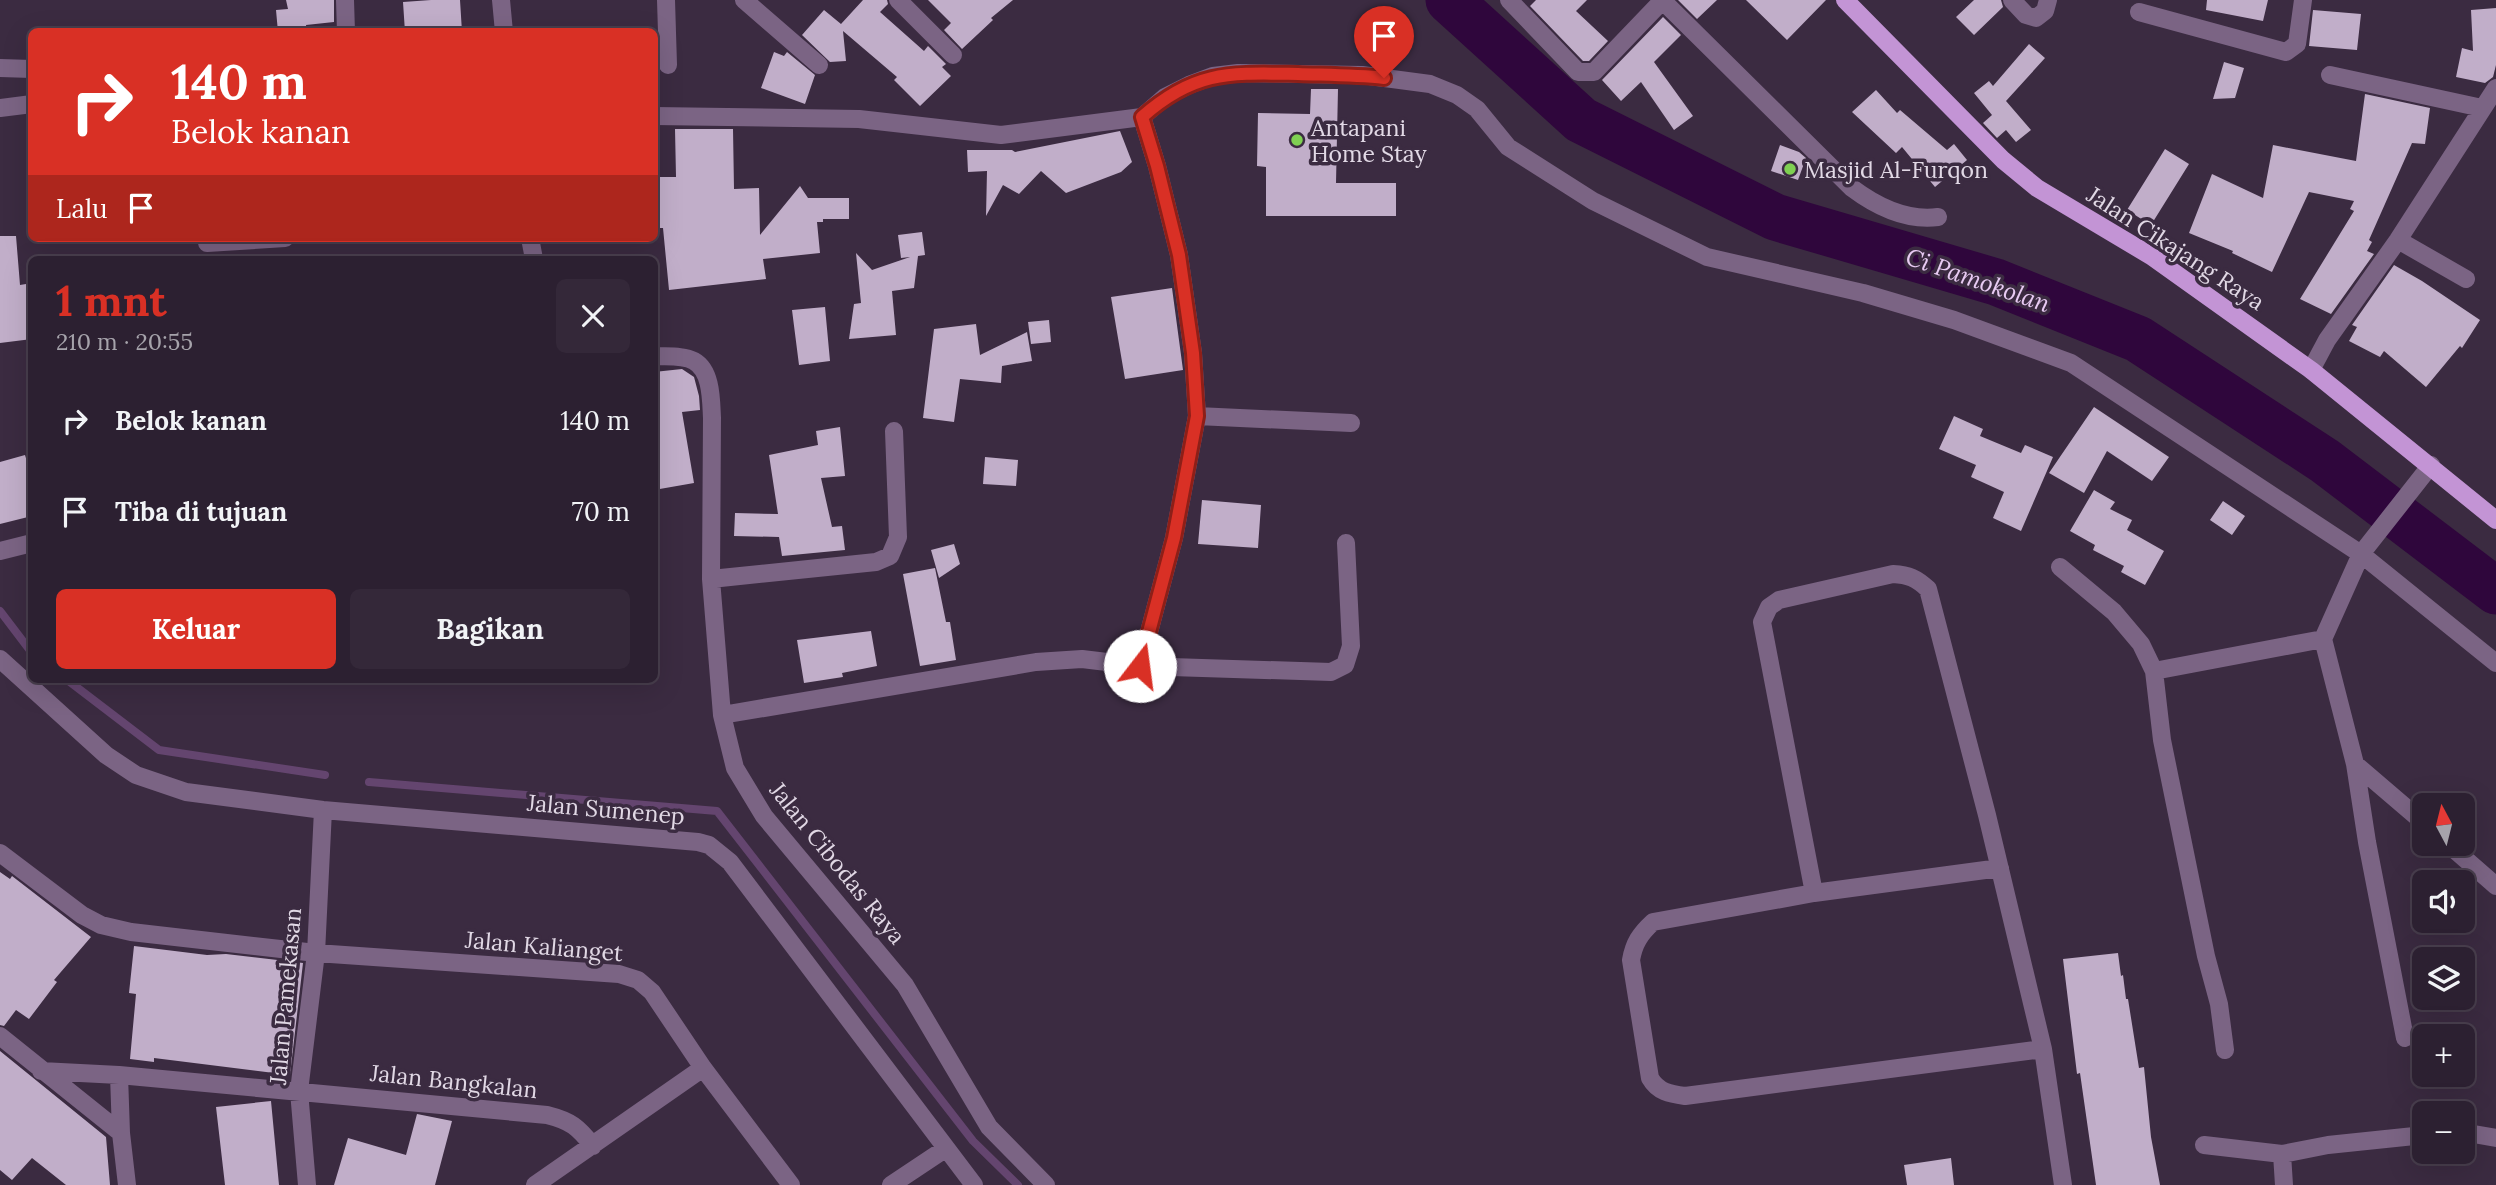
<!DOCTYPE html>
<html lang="id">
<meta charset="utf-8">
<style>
body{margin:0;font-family:Lora,serif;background:#342839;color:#f1f3f6;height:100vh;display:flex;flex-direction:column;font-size:26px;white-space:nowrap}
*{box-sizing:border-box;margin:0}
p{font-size:23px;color:#a6a3ab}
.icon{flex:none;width:38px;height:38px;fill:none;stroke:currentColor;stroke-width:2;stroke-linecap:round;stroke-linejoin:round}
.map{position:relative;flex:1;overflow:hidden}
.details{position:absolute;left:28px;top:256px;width:630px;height:427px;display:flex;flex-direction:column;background:#2c2031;border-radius:10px;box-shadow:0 7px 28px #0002,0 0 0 2px #483e4d}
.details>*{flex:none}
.banner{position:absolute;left:28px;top:28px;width:630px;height:214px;border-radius:10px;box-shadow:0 7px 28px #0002,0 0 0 2px #483e4d;background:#d93025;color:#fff;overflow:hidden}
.needle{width:46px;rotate:353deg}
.tools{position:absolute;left:2412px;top:793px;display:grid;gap:14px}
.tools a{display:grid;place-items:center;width:63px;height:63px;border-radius:10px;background:#2c2031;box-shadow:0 7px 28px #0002,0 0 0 2px #483e4d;font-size:35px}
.pin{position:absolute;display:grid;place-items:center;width:60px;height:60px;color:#fff;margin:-72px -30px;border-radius:50% 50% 50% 0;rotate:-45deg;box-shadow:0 0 7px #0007}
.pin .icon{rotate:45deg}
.me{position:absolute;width:77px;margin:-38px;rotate:15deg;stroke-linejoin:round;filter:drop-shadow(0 0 5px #0008)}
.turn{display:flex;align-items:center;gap:24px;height:147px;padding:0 28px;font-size:32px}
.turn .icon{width:91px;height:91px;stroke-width:2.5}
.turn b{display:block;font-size:49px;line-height:60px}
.then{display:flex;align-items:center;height:66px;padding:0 28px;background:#0003;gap:14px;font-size:26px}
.round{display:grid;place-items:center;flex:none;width:74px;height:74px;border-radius:10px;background:#342839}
.headline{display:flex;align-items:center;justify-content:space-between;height:119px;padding:0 28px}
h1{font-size:42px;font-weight:800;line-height:52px;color:#d93025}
.action{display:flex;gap:14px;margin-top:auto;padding:14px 28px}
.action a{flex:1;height:80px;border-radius:10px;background:#d93025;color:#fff;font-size:28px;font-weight:800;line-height:80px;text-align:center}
.action a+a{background:#342839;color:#f1f3f6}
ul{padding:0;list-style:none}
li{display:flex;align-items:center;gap:21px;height:91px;padding:0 28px}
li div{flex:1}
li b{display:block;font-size:26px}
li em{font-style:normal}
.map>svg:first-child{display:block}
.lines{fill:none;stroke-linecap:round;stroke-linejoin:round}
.stream{stroke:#64456f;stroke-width:8}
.river{stroke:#2f063c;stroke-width:47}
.building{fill:#c1aec9}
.minor{stroke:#7b6484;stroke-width:18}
.major{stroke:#c394d5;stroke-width:18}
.route-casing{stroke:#8d1f18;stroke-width:18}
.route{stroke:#d93025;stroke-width:12}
.poi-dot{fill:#7fd052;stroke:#3b2b41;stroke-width:2.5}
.labels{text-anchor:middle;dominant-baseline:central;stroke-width:7;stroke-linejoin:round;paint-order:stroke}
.poi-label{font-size:23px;fill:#e1d8e5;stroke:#3b2b41;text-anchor:start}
.street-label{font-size:23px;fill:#e1d8e5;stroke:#3b2b41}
.water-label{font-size:24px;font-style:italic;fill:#e8cbf3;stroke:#3b2b41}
</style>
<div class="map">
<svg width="2496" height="1185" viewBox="0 0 2496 1185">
<rect width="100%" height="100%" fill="#3b2b41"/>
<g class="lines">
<path class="stream" d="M0,611l32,42
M66,679l93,71 166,25
M369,782l348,29 256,330 45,44"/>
<path class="river" d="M1449,0l132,120 194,97 221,65 142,57 187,122 171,130"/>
</g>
<path class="building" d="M286,0h48v22l-28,3 1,7h-29l-2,-22 12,-1z
M431,0h29l2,32h-57l-2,-30z
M863,0h24l1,4 -8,8 44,39 4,-5 18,18 -4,3 9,9 -31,30 -26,-26 3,-3 -54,-46 3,30 -16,1 -28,-27 22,-25 17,14z
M928,0h85l-22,18 2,2 -31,29 -18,-19 7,-7z
M1536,0h51l-11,11 32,30 -19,20h-6l-53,-55z
M1678,0h39l-20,19z
M1746,0h80l-39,40z
M1974,0h27l2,7 -29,28 -18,-18z
M2207,0h61l-5,21 -57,-11z
M2496,8v57l-3,12 -8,6 -29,-6 6,-29 11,3 -2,-41z
M2313,10l48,4 -4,36 -48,-4z
M1663,17l18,18 -27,27 39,54 -19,14 -33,-48 -20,19 -19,-21z
M2029,44l16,14 -39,43 25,29 -15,12 -10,-12 -9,8 -14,-15 9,-8 -18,-22 15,-12 4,5z
M774,52l10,4 3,-4 28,23 -10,29 -44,-16z
M2224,62l20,6 -9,30 -22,1z
M1311,89h27l-2,94h60v33h-130v-49l-9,-1 1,-53 52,1z
M1876,90l21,23 3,-3 47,40 7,-6 13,16 -32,27 -33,-40 -6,6 -44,-41z
M2365,94l65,14 -5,36 -13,-1 -43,97 3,2 -5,9 7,3 -43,60 -31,-15 54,-88 -4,-2 4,-8 -45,-9 -37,80 -40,-19 1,-2 -44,-18 23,-59 51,24 10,-53 83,16z
M675,129h58l1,60 25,-1 1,47 40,-49 8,12h41v21h-26v3h-6l3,31 -57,6 3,20 -97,11 -6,-62h-9v-51h22z
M1120,131l12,31 -11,10 -55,21 -25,-22 -22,23 -16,-9 -17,31 1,-45 -19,1 -1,-22h45l3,2z
M1780,145l19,7 7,6 -8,22 -27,-9z
M2165,149l24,15 -38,61 -24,-15z
M922,232l3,23 -7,1 -4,32 -22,3 4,44 -47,4 5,-35 7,-1 -5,-50 16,17 38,-13 -9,1 -3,-23z
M0,236h16l4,49 12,-2v56l-32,4z
M2394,265l28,16 58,39 -18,28 -2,-2 -34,41 -42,-36 -4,6 -31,-16 8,-14 -5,-2z
M1172,288l11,82 -58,9 -14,-82z
M825,307l5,54 -31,4 -7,-55z
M1049,320l2,22 -20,2 -3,-22z
M976,324l4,31 47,-23 5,29 -30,5 -1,17 -41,-4 -6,43 -31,-4 11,-89z
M682,369l12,8 5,19 1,14 -18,2 12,71 -40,7v-118z
M2094,407l75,50 -17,24 -45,-30 -23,42 -35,-20z
M1954,416l29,13 -3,7 41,17 4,-8 28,12 -32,74 -28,-13 11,-26 -33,-15 5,-12 -37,-16z
M840,427l5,49 -24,2 11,49 10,-1 3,24 -63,6 -3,-19 -45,-1 1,-23 43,1 -9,-59 49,-10 -2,-14z
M25,455l7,23v38l-32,8v-62z
M985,457l33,3 -2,26 -33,-2z
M2094,490l21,12 -5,7 22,11 -5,10 37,21 -19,34 -24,-13 3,-6 -31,-16 2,-5 -25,-14z
M1202,500l59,5 -3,43 -60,-4z
M2223,501l22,15 -13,19 -22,-15z
M954,544l6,20 -21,14 -8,-28z
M935,568l11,54h4l6,38 -36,6 -17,-92z
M871,631l6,35 -35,7 1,4 -39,6 -7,-43z
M0,872l10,7 2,-3 79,61 -37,43 3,2 -28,37 -13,-9 -12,16 -4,-1z
M134,946l73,9 19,-1 77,9 -13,112 -136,-17v4l-24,-3 6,-65 -7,-1z
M2118,953l3,23 2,-1 3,24h2l11,69 5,-1 7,70 9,48h-64l-16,-112 -3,1 -14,-115z
M0,1051l106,86 4,48h-44l-34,-27 -20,22 -12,-10z
M271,1101l8,84h-54l-9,-78z
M417,1114l35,7 -17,64h-101l14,-47 58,17z
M1951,1158l3,27h-47l-3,-20z"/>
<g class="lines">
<path class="minor" d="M345,0l1,32
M501,0l3,32
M666,0l2,65
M744,0l75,65
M898,0l55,55
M1509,0l69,72h16l69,-72
M1662,0l190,188c24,18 55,33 86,29
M2012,0l14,15 10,3 9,-7 3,-11
M2139,12l147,40 11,-8 6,-44
M0,68l32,1
M2330,75l152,33
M0,108l32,-4
M654,116l205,3 142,16 141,-18 15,49 22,89 14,98 4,63 -23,122 -34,128
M1142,117l23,-20 24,-12 24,-9 25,-3 124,2 68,9 27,11 20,14 31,38 85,54 114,56 156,36 91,27 117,43 290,191 135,109
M530,238l4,21
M2398,240l68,39
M207,243l78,-5
M654,356c12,1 29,-1 40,5 18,10 17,40 18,57l-1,161 11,136 13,53 29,48 141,169 84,142 57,58
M2311,370l16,-30 71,-100 98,-152
M1197,416l154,7
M0,551l32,-8
M2060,567l54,45 27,32 13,27 8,69 44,216 13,48 6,46
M711,579l165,-17 14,-6 8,-19 -4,-106
M0,659l106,96 30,20 50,17 137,18 375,32 11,3 21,17 244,323
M2154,671l169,-32
M722,715l314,-53 46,-3 58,7 191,6 14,-7 6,-19 -5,-103
M2355,764l69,59
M2448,844l48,42
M0,853l82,62 19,10 30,7 185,21 303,21 19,6 14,12 51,76 88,117
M2000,868l-186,25 -161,29c-13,12 -19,21 -22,38l19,118c8,14 20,16 35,18l358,-47
M1814,893l-52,-271 7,-15 10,-7 114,-26c16,1 23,4 35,15l59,226 56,234 20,136
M0,1036l121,97
M2405,1038l-38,-196 -12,-78 -32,-125 38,-85 70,-89
M41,1071l78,4 428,40c24,6 31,12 46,31
M119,1075l2,58 6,52
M2462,1132l34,6
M2204,1145l78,9 46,-9 96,-10
M2282,1154l2,31
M307,1185l-8,-94 17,-138 7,-143
M535,1185l168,-117
M891,1185l54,-36"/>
<path class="major" d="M1845,0l158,160 34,28 114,68 160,114 185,150"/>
</g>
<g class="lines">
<defs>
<path id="route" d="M1140,666l34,-128 23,-122 -4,-63 -14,-98 -22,-89 -15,-49c53,-47 88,-44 156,-43 29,1 58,1 86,4"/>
</defs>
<use href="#route" class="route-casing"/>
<use href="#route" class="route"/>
</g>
<g class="poi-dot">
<circle cx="1297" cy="140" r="7"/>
<circle cx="1790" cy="169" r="7"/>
</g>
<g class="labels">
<g class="poi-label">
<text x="1311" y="127">Antapani<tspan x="1311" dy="26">Home Stay</tspan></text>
<text x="1804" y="169">Masjid Al-Furqon</text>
</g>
<g class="street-label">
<text transform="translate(2176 248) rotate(33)">Jalan Cikajang Raya</text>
<text transform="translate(606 809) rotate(5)">Jalan Sumenep</text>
<text transform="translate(838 863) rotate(51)">Jalan Cibodas Raya</text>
<text transform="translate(544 946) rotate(5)">Jalan Kalianget</text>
<text transform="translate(285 996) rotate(-85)">Jalan Pamekasan</text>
<text transform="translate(454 1081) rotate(6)">Jalan Bangkalan</text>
</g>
<g class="water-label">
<text transform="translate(1978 280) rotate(19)">Ci Pamokolan</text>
</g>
</g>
</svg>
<div class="tools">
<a><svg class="needle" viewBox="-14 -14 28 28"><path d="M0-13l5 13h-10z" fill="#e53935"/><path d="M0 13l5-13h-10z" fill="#a6a3ab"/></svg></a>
<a><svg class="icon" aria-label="sound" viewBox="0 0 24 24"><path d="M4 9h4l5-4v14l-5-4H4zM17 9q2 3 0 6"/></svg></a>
<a><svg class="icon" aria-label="layers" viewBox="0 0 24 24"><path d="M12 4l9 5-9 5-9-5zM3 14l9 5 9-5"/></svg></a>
<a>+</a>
<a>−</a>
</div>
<div class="pin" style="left:1384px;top:78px;background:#d93025"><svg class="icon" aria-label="arrive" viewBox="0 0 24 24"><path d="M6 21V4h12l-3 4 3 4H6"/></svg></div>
<svg class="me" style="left:1140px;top:666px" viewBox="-20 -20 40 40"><circle r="19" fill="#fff"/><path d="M0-13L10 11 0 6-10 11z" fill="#d93025"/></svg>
<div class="banner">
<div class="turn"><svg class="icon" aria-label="right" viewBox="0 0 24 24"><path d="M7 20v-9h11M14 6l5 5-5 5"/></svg><div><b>140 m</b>Belok kanan</div></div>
<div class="then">Lalu<svg class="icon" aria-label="arrive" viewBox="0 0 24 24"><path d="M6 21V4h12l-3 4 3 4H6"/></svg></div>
</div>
<section class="details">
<div class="headline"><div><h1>1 mnt</h1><p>210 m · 20:55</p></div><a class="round"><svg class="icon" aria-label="close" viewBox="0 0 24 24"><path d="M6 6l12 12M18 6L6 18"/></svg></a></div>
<ul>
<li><svg class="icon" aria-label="right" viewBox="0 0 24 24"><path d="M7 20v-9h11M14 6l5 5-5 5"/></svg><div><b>Belok kanan</b></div><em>140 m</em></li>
<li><svg class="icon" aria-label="arrive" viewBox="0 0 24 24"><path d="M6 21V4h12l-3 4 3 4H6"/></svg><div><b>Tiba di tujuan</b></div><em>70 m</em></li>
</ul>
<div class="action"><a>Keluar</a><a>Bagikan</a></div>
</section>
</div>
